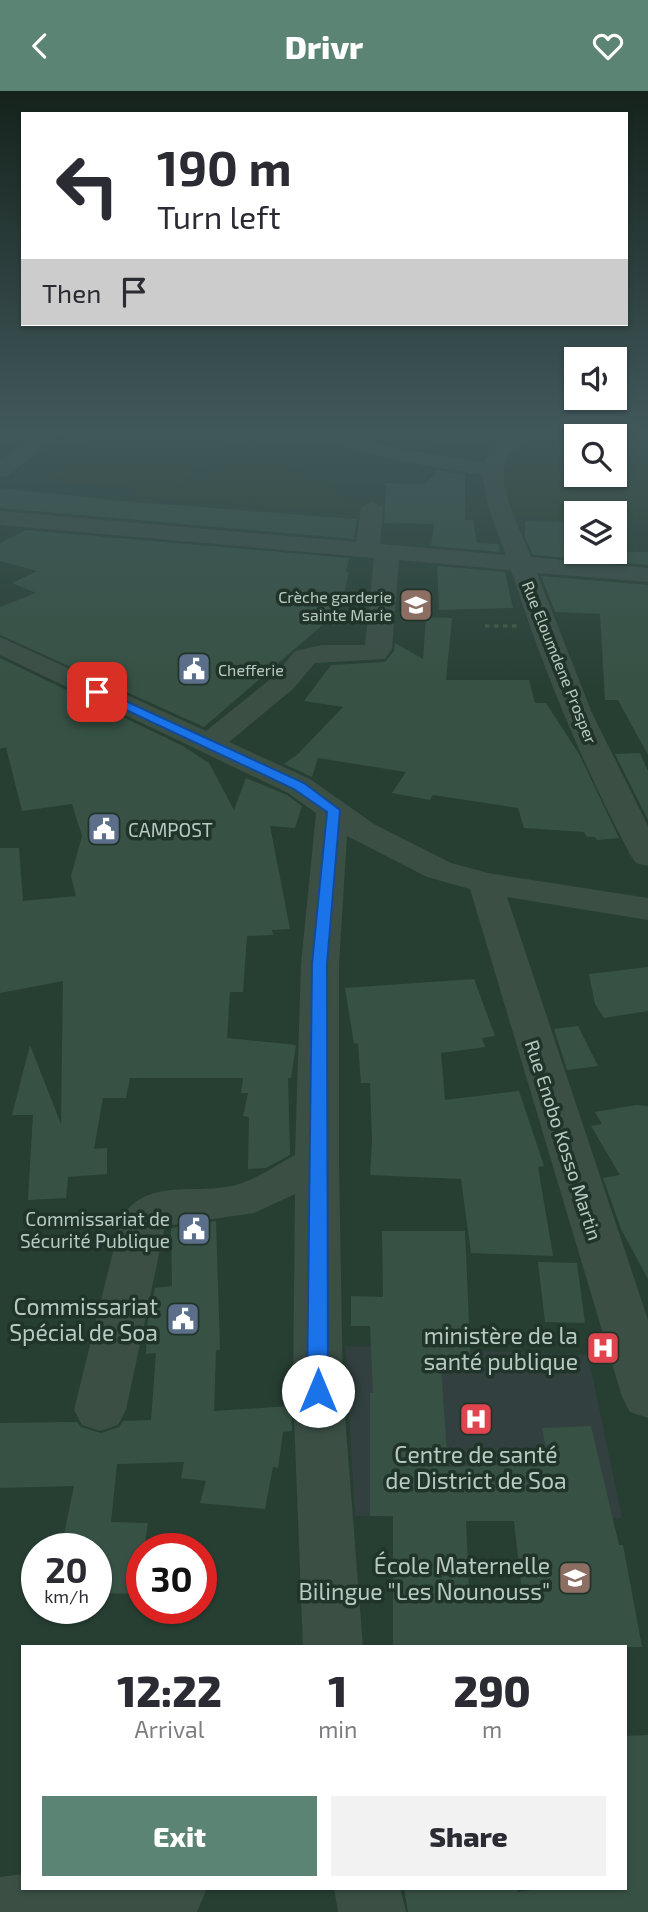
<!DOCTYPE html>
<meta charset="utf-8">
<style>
body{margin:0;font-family:"Exo 2",sans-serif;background:#f2f2f3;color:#2b2b33;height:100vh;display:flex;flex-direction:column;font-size:26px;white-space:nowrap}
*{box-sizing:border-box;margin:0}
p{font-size:23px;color:#7c7c81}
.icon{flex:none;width:38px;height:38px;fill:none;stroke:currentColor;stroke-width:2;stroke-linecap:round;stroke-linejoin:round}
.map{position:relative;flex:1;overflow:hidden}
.sheet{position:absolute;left:21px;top:1554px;width:606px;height:245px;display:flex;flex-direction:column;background:#fff;border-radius:0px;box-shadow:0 2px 5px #0004}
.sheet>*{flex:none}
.guide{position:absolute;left:21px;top:21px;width:607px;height:214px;border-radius:0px;box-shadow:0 2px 5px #0004;background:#fff;color:#2b2b33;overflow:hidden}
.controls{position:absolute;left:564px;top:256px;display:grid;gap:14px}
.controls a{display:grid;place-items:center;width:63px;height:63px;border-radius:0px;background:#fff;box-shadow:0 2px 5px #0004;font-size:35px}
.speed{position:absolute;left:21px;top:1442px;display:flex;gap:14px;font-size:35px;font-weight:700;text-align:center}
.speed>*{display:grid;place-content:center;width:91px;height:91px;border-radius:50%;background:#fff;box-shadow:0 2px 5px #0004;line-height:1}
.speed small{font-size:18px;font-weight:400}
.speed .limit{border:10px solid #d22;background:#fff;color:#111}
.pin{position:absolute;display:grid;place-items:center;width:60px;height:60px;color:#fff;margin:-30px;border-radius:14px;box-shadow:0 4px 10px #0006}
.me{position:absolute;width:77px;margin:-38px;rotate:0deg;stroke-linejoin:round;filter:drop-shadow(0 0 5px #0008)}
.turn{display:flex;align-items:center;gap:24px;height:147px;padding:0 21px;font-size:32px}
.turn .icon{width:91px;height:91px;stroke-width:2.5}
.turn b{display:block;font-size:49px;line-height:60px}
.then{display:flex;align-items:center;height:66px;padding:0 21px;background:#0003;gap:14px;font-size:26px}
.eta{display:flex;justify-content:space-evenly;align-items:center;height:119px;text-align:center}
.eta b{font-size:42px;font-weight:800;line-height:49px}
.action{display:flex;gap:14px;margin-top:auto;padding:14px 21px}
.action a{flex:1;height:80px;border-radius:0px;background:#5b8475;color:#fff;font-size:28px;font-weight:800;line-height:80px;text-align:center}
.action a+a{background:#f2f2f3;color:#2b2b33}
header{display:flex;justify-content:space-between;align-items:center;height:91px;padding:0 21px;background:#5b8475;color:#fff;font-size:32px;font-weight:800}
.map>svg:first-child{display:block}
.medical{fill:#334040}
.green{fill:#29402a;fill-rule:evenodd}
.building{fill:#375244;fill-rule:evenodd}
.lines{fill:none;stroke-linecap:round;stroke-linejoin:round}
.path{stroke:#435842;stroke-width:3.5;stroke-dasharray:4.5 4.5;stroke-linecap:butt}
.minor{fill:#3b4f45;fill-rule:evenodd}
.route{fill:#1a73e8;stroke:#114b97;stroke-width:2}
.labels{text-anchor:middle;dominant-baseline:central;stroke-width:7;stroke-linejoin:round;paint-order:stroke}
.far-poi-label{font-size:16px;fill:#b8c9c1;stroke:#20342a;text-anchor:end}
.far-street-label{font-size:16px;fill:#b8c9c1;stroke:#20342a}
.poi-label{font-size:19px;fill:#b8c9c1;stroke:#20342a;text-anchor:start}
.street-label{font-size:19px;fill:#b8c9c1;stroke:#20342a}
.near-poi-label{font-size:23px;fill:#b8c9c1;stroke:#20342a;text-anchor:end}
</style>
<header><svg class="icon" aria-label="back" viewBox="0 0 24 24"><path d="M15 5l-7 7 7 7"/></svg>Drivr<svg class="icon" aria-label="heart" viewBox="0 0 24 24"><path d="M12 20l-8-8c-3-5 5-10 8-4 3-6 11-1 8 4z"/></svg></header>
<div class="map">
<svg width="648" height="1821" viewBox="0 0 648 1821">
<rect width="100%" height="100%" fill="#273f33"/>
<path class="medical" d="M345,1255l243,9 34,163 -170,3 -1,-4 -96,-1z"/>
<path class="green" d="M104,342h137l-66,56h6l41,-19 26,-21 34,2 25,7 -16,14 26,7 17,14 33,10 3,12 -235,-19 7,-7 -78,-7 -9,-6 23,-23z
M286,342h113l-8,10 56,6 -2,10c-53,0 -110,-3 -159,-26z
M520,342h128v87l-34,-1v-6h-38v6l-61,-2 -18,-11v-58zM576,345h38v38h-38z"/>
<path class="building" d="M438,379l27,5v45h8l4,23 21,1 2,8 -69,-6 3,-22 -50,-1 2,-40 39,1z
M0,397l121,13 236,18 -3,20 -354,-31z
M525,430l51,1v29l72,1v13l-115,-10 -8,-18z
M26,439l323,28 -3,14h3l-9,38 -136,117 -204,-92v-28l36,-14 -24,-10 25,-12 -37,-10v-18z
M437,475l68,6 8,36 -74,2z
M541,485l107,9v170l-30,-55h-13l-5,-86 -45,-2z
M426,526l26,1 -6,62h83l6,23h11l33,51 40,84 -22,2 -2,-3h-8l-3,-5 -60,-4 -6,-20 -85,-13 -3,5 -38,-7 14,-21 -88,-14 -6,19 -28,-13 14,-10 45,-47 -39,-6 27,-36 54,-3 9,-11 1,-8 28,16z
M0,567l183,88 26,17 25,47 12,-32 41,17 15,11 -7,22 -25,-2 20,103 -18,1 1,5 -26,1 -4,56h-13l-3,46 69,7 -5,33h-3l2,77 -24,13 -18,1 1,-52 -6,-1 5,-23h-7l2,-15h-113l-4,20h-23l-9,51 13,-1v26l-39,3 -2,21 -38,2 5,-85h-21l18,-70 31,79 2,-143 -63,12v-145h19l4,53 53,-5 -5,-20 11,-40 -10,-32 -50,7 -16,-64 -6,2z
M640,662l8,18v49l-33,-66z
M648,876v44l-44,7 -9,-14 -6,-30z
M474,888l21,57 -13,2 3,9 -44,6 4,47 74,-9 25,75 -6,1 15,89 -82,-3 -10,-74 -91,-4 2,-34 -2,-58h-9l-3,-40 -4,1 -9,-56z
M578,935l20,40 -31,4 -13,-41z
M636,1014l12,1v173l-27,-50 -18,-51 17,-3 -29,-49 11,-2 -7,-12z
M216,1130l4,129h-4l-2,61 77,-5 1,25 -9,1 -5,36 -5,-1 -8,42 -65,-6 6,-22 -25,-3 3,-16 -67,2 -6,58 37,1 -4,26h-2l-5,45 -41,-1v-44h-35l13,-63 -74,2v-65l77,-1 4,5 20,6 18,-6 4,-6 28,-1 5,-67 -10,1 1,-29 8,-37 17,-2 -1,-58z
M382,1140h83l6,138 -30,-1 7,99 101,-4 -7,-35 49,-2 28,119h4l19,102h-249v-131h-23v-123h3l-3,-67h-19v-30l32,1zM466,1430h48l8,71 -53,-1z
M538,1171l39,1 8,60 -40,-1z
M648,1644v177h-240l-4,-24h113v4l31,-4h77v-152z"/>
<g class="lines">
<path class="path" d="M485,535h32"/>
<path class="minor" d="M37,342h24l-53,43 -8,1v-16z
M304,342h36l65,17 79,12c12,-25 26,-29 52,-29 -8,10 -23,13 -29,25 -13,25 15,75 24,99l117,11v14l-111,-9 55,140 56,113v40l-12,-3 -5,-7c-49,-92 -88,-187 -120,-286l-112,-10 -7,89 -7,10 -70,4 -22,26 -64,53 81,37 64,45 77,39 37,10 160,25v22l-141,-23 141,423v98l-18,-6 -8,-15 -152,-508 -43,-12 -80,-41 -8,128v198l4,229 20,256h-60l-10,-256 2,-197 -41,19 -89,13 -39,184 -8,15 -18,6 -18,-6 -8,-15 47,-191c26,-45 80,-21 121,-36 18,-6 36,-19 53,-28l6,-191 15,-151 -28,-20 -288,-138v-18l206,94 67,-54 22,-26 27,-6h43l9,-87 -374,-33v-14l356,31 5,-34 11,-7 11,7 -3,36 126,11 -18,-48 -6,-32 -77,-13 -98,-25z
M622,342h26v7l-23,-3z
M23,1783v14h184l-10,24h-197v-35z
M334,1797h66l6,24h-68z"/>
</g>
<linearGradient id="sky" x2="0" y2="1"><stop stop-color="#15231c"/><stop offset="0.57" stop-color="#41585b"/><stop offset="1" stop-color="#41585b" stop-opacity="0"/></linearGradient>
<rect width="648" height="597" fill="url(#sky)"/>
<path class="route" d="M97,597l207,95 36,27 -13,154 1,427 -3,6 -7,2 -8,-2 -3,-6 5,-427 15,-152 -33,-23 -202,-95 -1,-2z"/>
<defs>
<symbol id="school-square" viewBox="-11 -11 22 22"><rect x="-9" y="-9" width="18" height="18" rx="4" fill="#8d6e63" stroke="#20342a"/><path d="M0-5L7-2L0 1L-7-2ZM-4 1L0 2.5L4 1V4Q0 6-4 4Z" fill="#fff"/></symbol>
<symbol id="civic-square" viewBox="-11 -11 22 22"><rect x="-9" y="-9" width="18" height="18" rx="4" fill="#5c6f8a" stroke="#20342a"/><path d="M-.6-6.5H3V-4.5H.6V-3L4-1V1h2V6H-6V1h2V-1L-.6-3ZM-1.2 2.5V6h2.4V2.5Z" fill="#fff"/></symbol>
<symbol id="hospital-square" viewBox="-11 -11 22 22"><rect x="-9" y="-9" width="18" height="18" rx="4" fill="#e0444e" stroke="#20342a"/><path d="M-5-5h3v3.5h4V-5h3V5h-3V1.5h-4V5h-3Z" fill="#fff"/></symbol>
</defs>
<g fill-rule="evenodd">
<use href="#school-square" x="397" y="495" width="38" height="38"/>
<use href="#civic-square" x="175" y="559" width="38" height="38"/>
<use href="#civic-square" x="85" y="719" width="38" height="38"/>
<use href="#civic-square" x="175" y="1119" width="38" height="38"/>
<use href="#civic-square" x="164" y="1209" width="38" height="38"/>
<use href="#hospital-square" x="584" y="1238" width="38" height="38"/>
<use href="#hospital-square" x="457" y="1309" width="38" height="38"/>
<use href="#school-square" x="556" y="1468" width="38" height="38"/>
</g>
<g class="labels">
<g class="far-poi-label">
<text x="392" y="505">Crèche garderie<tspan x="392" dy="18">sainte Marie</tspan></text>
<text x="218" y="578" text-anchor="start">Chefferie</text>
</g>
<g class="far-street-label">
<text transform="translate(560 571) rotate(68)">Rue Eloumdene Prosper</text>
</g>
<g class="poi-label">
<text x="128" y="738">CAMPOST</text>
<text x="170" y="1127" text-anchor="end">Commissariat de<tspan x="170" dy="22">Sécurité Publique</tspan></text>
</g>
<g class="street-label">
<text transform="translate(564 1049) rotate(72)">Rue Enobo Kosso Martin</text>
</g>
<g class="near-poi-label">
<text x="158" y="1215">Commissariat<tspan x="158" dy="26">Spécial de Soa</tspan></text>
<text x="578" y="1244">ministère de la<tspan x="578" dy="26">santé publique</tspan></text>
<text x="476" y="1363" text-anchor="middle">Centre de santé<tspan x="476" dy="26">de District de Soa</tspan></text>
<text x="550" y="1474">École Maternelle<tspan x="550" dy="26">Bilingue "Les Nounouss"</tspan></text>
</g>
</g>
</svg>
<div class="controls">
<a><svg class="icon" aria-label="sound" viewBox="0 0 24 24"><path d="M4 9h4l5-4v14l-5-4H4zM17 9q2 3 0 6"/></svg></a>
<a><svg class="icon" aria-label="search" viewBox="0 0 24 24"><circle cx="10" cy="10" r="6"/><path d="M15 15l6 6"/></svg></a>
<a><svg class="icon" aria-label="layers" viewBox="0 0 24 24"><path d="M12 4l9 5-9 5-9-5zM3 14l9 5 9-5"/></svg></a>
</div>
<div class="speed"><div>20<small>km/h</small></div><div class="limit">30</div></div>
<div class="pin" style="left:97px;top:601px;background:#d93025"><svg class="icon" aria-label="arrive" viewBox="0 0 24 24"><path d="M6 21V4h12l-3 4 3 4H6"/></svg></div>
<svg class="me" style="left:318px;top:1300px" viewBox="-20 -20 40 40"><circle r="19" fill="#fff"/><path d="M0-13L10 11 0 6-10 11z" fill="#1a73e8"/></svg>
<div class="guide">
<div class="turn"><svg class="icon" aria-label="left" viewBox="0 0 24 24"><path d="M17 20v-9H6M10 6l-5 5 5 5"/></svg><div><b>190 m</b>Turn left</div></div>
<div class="then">Then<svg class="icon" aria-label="arrive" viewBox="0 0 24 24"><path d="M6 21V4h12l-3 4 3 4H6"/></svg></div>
</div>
<section class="sheet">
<div class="eta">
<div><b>12:22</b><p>Arrival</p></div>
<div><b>1</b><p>min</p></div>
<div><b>290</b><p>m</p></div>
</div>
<div class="action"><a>Exit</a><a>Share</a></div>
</section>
</div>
